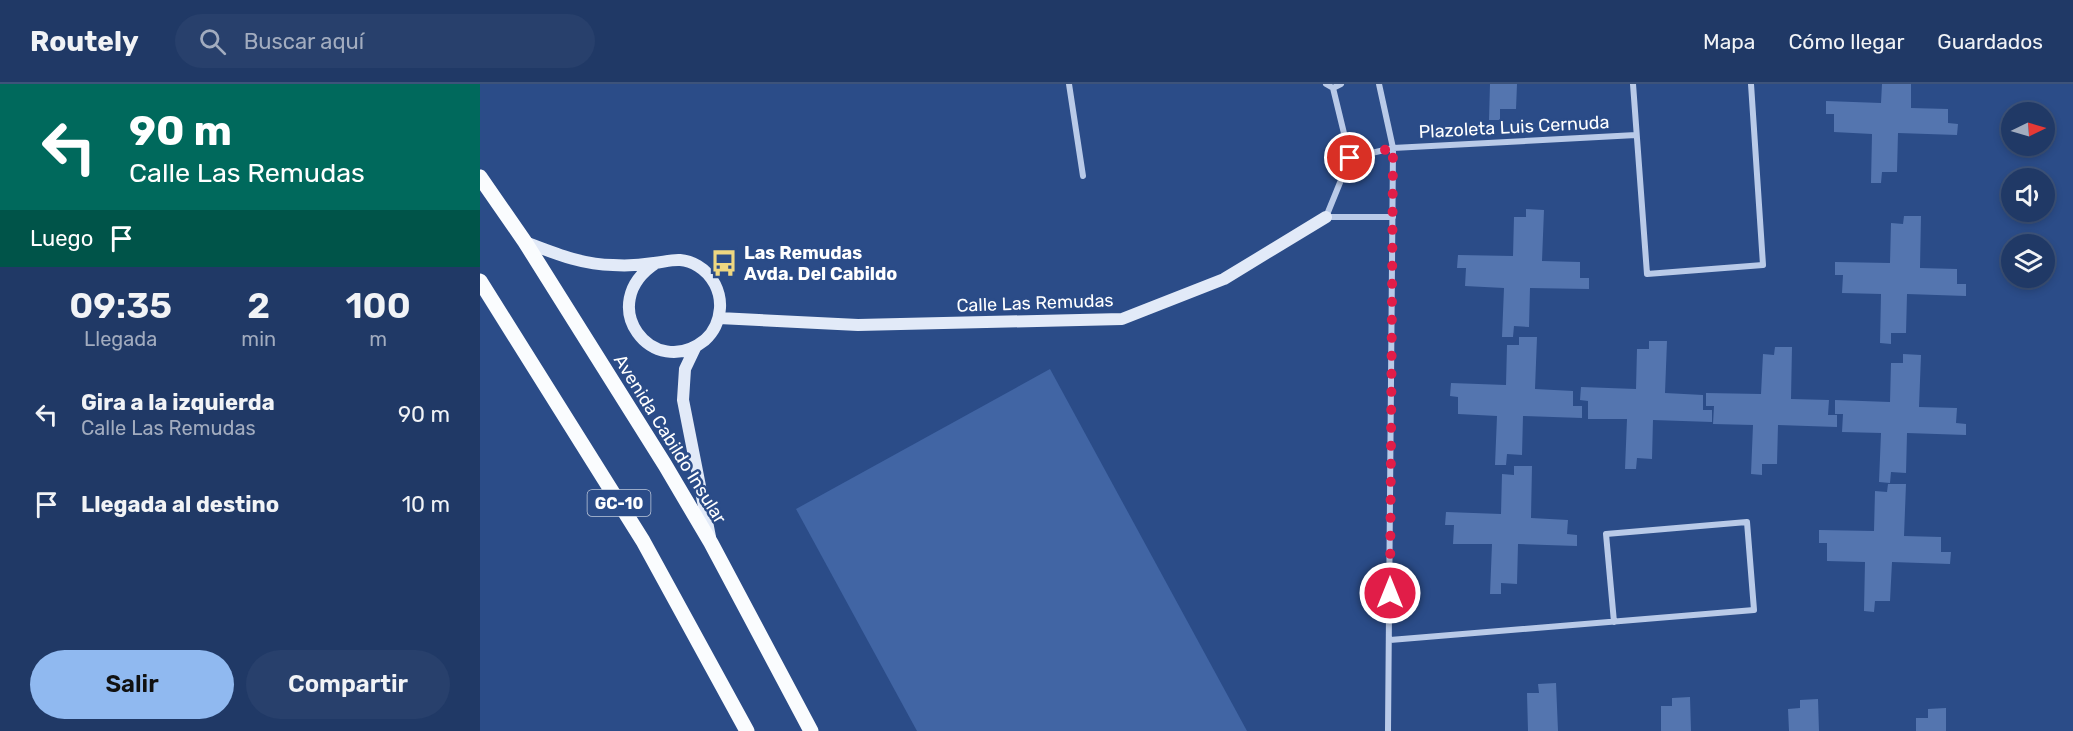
<!DOCTYPE html>
<html lang="es">
<meta charset="utf-8">
<style>
body{margin:0;font-family:Rubik,sans-serif;background:#28406c;color:#f1f3f6;height:100vh;display:flex;flex-direction:column;font-size:22px;white-space:nowrap}
*{box-sizing:border-box;margin:0}
p{font-size:20px;color:#a2acbf}
.icon{flex:none;width:33px;height:33px;fill:none;stroke:currentColor;stroke-width:2;stroke-linecap:round;stroke-linejoin:round}
.map{position:relative;flex:1;overflow:hidden}
.panel{display:flex;flex-direction:column;background:#203966;width:480px}
.panel>*{flex:none}
.guide{background:#00695c;color:#fff;overflow:hidden}
.needle{width:39px;rotate:85deg}
.fabs{position:absolute;left:1521px;top:18px;display:grid;gap:12px}
.fabs a{display:grid;place-items:center;width:54px;height:54px;border-radius:50%;background:#203966;box-shadow:0 3px 9px #0003,0 0 0 2px #3d537a;font-size:30px}
.pin{position:absolute;display:grid;place-items:center;width:51px;height:51px;color:#fff;margin:-26px;border:3px solid #fff;border-radius:50%;box-shadow:0 2px 6px #0007}
.me{position:absolute;width:66px;margin:-33px;rotate:0deg;stroke-linejoin:round;filter:drop-shadow(0 0 4px #0008)}
.turn{display:flex;align-items:center;gap:21px;height:126px;padding:0 30px;font-size:27px}
.turn .icon{width:78px;height:78px;stroke-width:2.5}
.turn b{display:block;font-size:42px;line-height:51px}
.then{display:flex;align-items:center;height:57px;padding:0 30px;background:#0003;gap:12px;font-size:22px}
.eta{display:flex;justify-content:space-evenly;align-items:center;height:102px;text-align:center}
.eta b{font-size:36px;font-weight:600;line-height:42px}
.primary-button{display:flex;gap:12px;margin-top:auto;padding:12px 30px}
.primary-button a{flex:1;height:69px;border-radius:36px;background:#90b9f0;color:#111;font-size:24px;font-weight:600;line-height:69px;text-align:center}
.primary-button a+a{background:#28406c;color:#f1f3f6}
ul{padding:0;list-style:none}
li{display:flex;align-items:center;gap:18px;height:90px;padding:0 30px}
li div{flex:1}
li b{display:block;font-size:22px}
li em{font-style:normal}
header{display:flex;align-items:center;gap:36px;box-sizing:border-box;height:84px;padding:0 30px;background:#203966;border-bottom:2px solid #3d537a}
header strong{font-size:28px}
nav{display:flex;gap:33px;margin-inline-start:auto;font-size:21px}
.search{width:420px;height:54px;background:#28406c;display:flex;align-items:center;gap:15px;box-sizing:border-box;padding:0 21px;border-radius:33px;color:#a2acbf;font-size:22px}
main{display:flex;flex:1;min-height:0}
.map>svg:first-child{display:block}
.green{fill:#4165a4}
.building{fill:#5475af}
.lines{fill:none;stroke-linecap:round;stroke-linejoin:round}
.street{stroke:#b9cae8;stroke-width:6}
.secondary{stroke:#e2eaf8;stroke-width:12}
.primary{stroke:#fafcfe;stroke-width:15}
.route{stroke:#e11d48;stroke-width:10;stroke-dasharray:0 18}
.labels{text-anchor:middle;dominant-baseline:central;stroke-width:5;stroke-linejoin:round;paint-order:stroke}
.shield{fill:#2b4c88;stroke:#bfc9db;stroke-width:1.5}
.shield-label{font-size:16px;font-weight:bold;fill:#fff}
.street-label{font-size:18px;fill:#fff;stroke:#2b4c88}
.poi-label{font-size:18px;font-weight:bold;fill:#fff;stroke:#2b4c88;text-anchor:start}
</style>
<header>
<strong>Routely</strong>
<div class="search"><svg class="icon" aria-label="search" viewBox="0 0 24 24"><circle cx="10" cy="10" r="6"/><path d="M15 15l6 6"/></svg>Buscar aquí</div>
<nav><a>Mapa</a><a>Cómo llegar</a><a>Guardados</a></nav>
</header>
<main>
<section class="panel">
<div class="guide">
<div class="turn"><svg class="icon" aria-label="left" viewBox="0 0 24 24"><path d="M17 20v-9H6M10 6l-5 5 5 5"/></svg><div><b>90 m</b>Calle Las Remudas</div></div>
<div class="then">Luego<svg class="icon" aria-label="arrive" viewBox="0 0 24 24"><path d="M6 21V4h12l-3 4 3 4H6"/></svg></div>
</div>
<div class="eta">
<div><b>09:35</b><p>Llegada</p></div>
<div><b>2</b><p>min</p></div>
<div><b>100</b><p>m</p></div>
</div>
<ul>
<li><svg class="icon" aria-label="left" viewBox="0 0 24 24"><path d="M17 20v-9H6M10 6l-5 5 5 5"/></svg><div><b>Gira a la izquierda</b><p>Calle Las Remudas</p></div><em>90 m</em></li>
<li><svg class="icon" aria-label="arrive" viewBox="0 0 24 24"><path d="M6 21V4h12l-3 4 3 4H6"/></svg><div><b>Llegada al destino</b></div><em>10 m</em></li>
</ul>
<div class="primary-button"><a>Salir</a><a>Compartir</a></div>
</section>
<div class="map">
<svg width="1593" height="647" viewBox="0 0 1593 647">
<rect width="100%" height="100%" fill="#2b4c88"/>
<path class="green" d="M570,285l197,362h-330l-121,-222z"/>
<path class="building" d="M1010,0h27l-1,25h-16v11h-11z
M1402,0h29v24l37,1v14l10,1 -1,11 -59,-2 -1,39h-15l-1,11h-10l1,-49 -38,-2v-18h-8v-13l55,2z
M1046,125l18,1 -2,51 38,1v16h9v11l-59,-1 -1,39 -15,-1 -1,11h-11l2,-49 -39,-2 1,-18h-9l1,-13 55,1 1,-39h12z
M1424,132h17l-1,52 37,1v15h9v12l-59,-2 -1,39h-15v11l-11,-1 1,-49 -39,-1 1,-18h-8v-13l55,1 1,-40 12,1z
M1039,253h18l-2,52 38,2v15h9v12l-59,-2 -1,39 -15,-1 -1,11h-11l2,-49 -39,-2v-17l-8,-1 1,-13 55,2 1,-40h12z
M1169,257h18l-2,52 38,2v15h9v12l-59,-2 -1,39 -15,-1 -1,11h-11l2,-50h-39v-18l-8,-1 1,-13 55,2 1,-40h12z
M1295,263h17l-1,52 38,1 -1,15h9v12l-59,-2 -1,39h-15v11l-11,-1 2,-49 -40,-1 1,-18h-8v-13l55,1 2,-40 11,1z
M1423,270l18,1 -2,52 38,1 -1,15 10,1v11l-59,-2 -1,40 -15,-1 -1,11 -11,-1 2,-49 -39,-1 1,-18h-8v-14l55,2 1,-39h12z
M1034,382h18l-1,52 37,2 -1,14 10,1v11l-59,-2 -1,40 -16,-1v11h-11l2,-50h-39l1,-19h-9l1,-13 55,2 1,-40 12,1z
M1408,400h18l-2,52 37,1v15h10l-1,12 -58,-2 -2,39h-15l-1,11 -10,-1 1,-49 -38,-1v-18h-8v-13l55,1 1,-40 12,1z
M1076,599l2,48h-30l-1,-38h12l-1,-9z
M1210,613l1,34h-30v-25h11v-8z
M1338,615l1,32h-30l-1,-22 12,-1v-8z
M1466,624v23h-30v-13h12v-9z"/>
<g class="lines">
<path class="street" d="M589,0l14,92
M846,0l7,4 8,-4
M899,0l14,64 -5,583
M1153,0l14,190 116,-9 -12,-181
M853,4l17,70 -24,59h67
M870,74l43,-10 243,-13
M910,556l364,-30 -7,-88 -141,12 8,88"/>
<path class="secondary" d="M45,158c29,11 57,23 88,23 13,1 28,0 41,-2 17,-2 27,-7 44,3 15,9 23,26 22,42 -1,13 -6,24 -15,32 -52,42 -112,-36 -49,-77
M239,234l139,7 264,-6 102,-40 102,-62
M215,264l-10,21 -2,31 27,137"/>
<path class="primary" d="M0,93l45,65 140,223 46,78 100,188
M0,197l163,260 104,190"/>
</g>
<g class="lines">
<path class="route" d="M870,74l43,-10 -3,445"/>
</g>
<defs>
<symbol id="bus-bare" viewBox="-9 -9 18 18"><path d="M-5-6H5V4H4V6H2V4H-2V6H-4V4H-5ZM-3.5-4V0h7V-4ZM-3.5 1.2v1.5H-2V1.2ZM2 1.2v1.5H3.5V1.2Z" fill="#eed781" stroke="#2b4c88" stroke-width="2.5" paint-order="stroke"/></symbol>
</defs>
<g fill-rule="evenodd">
<use href="#bus-bare" x="225" y="160" width="38" height="38"/>
</g>
<g class="labels">
<rect class="shield" x="107.5" y="406" width="63" height="26" rx="4.5"/>
<g class="shield-label">
<text x="139" y="419">GC-10</text>
</g>
<g class="street-label">
<text transform="translate(1034 43) rotate(-3)">Plazoleta Luis Cernuda</text>
<text transform="translate(555 219) rotate(-2)">Calle Las Remudas</text>
<text transform="translate(190 355) rotate(58)">Avenida Cabildo Insular</text>
</g>
<g class="poi-label">
<text x="264" y="169">Las Remudas<tspan x="264" dy="21">Avda. Del Cabildo</tspan></text>
</g>
</g>
</svg>
<div class="fabs">
<a><svg class="needle" viewBox="-14 -14 28 28"><path d="M0-13l5 13h-10z" fill="#e53935"/><path d="M0 13l5-13h-10z" fill="#a2acbf"/></svg></a>
<a><svg class="icon" aria-label="sound" viewBox="0 0 24 24"><path d="M4 9h4l5-4v14l-5-4H4zM17 9q2 3 0 6"/></svg></a>
<a><svg class="icon" aria-label="layers" viewBox="0 0 24 24"><path d="M12 4l9 5-9 5-9-5zM3 14l9 5 9-5"/></svg></a>
</div>
<div class="pin" style="left:870px;top:74px;background:#d93025"><svg class="icon" aria-label="arrive" viewBox="0 0 24 24"><path d="M6 21V4h12l-3 4 3 4H6"/></svg></div>
<svg class="me" style="left:910px;top:509px" viewBox="-20 -20 40 40"><circle r="17" fill="#e11d48" stroke="#fff" stroke-width="3"/><path d="M0-11L8 9 0 5-8 9z" fill="#fff"/></svg>
</div>
</main>
